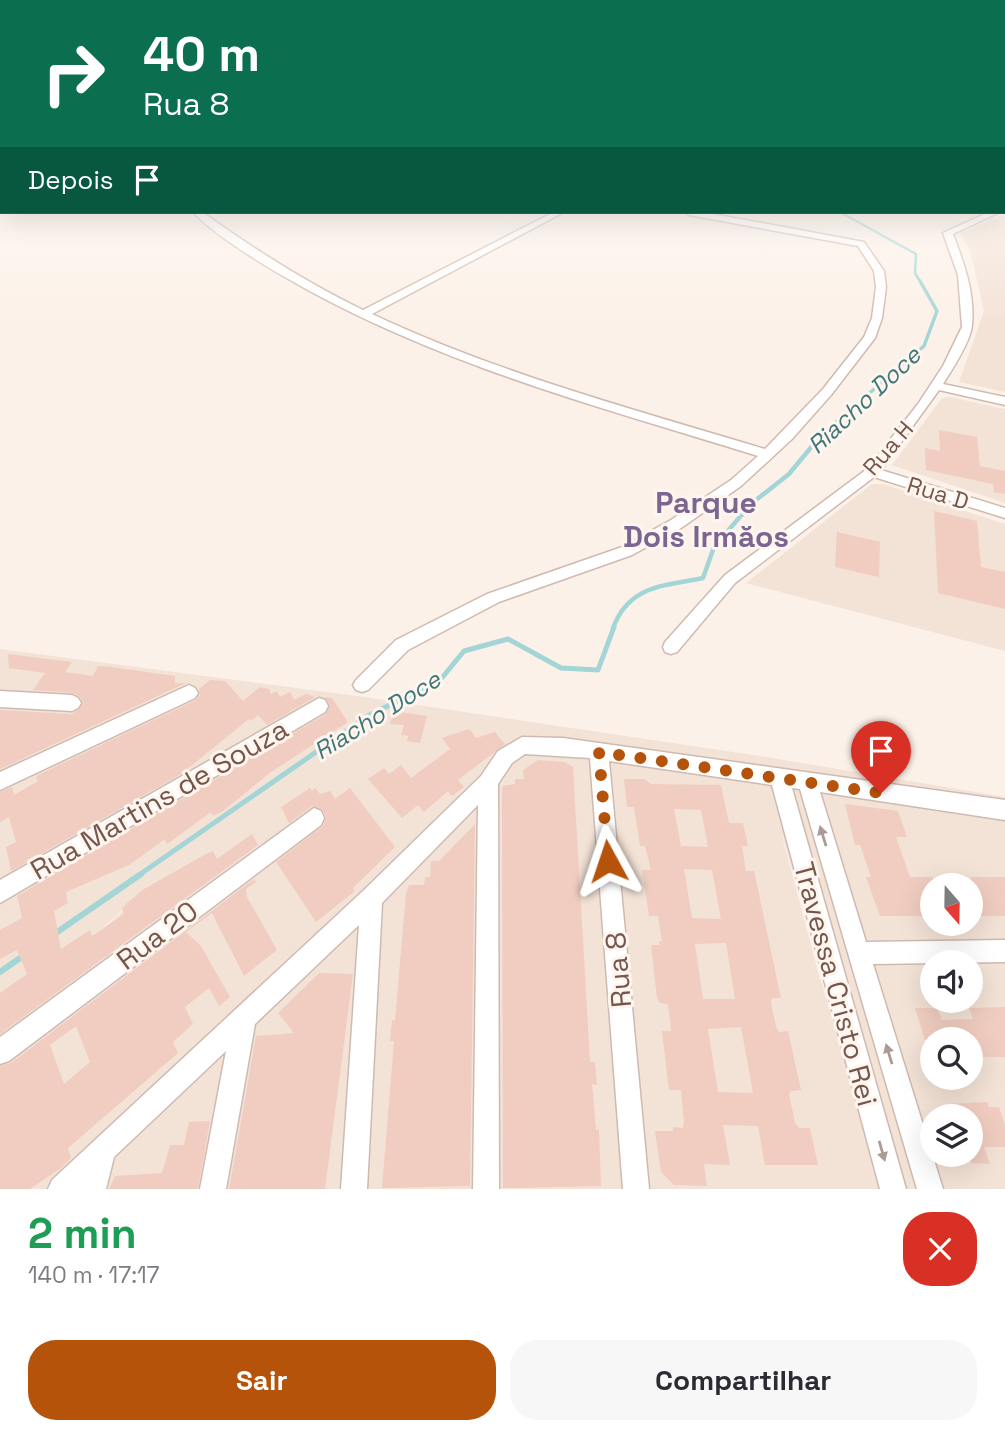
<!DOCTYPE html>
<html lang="pt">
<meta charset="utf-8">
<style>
body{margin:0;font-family:"Space Grotesk",sans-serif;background:#f7f7f7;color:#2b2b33;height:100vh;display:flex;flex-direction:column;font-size:26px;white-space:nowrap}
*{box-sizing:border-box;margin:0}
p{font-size:23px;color:#7c7c81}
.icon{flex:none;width:38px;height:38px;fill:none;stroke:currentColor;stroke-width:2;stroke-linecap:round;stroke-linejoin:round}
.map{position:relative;height:1189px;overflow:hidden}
.details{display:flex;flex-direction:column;background:#fff;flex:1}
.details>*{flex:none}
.hud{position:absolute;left:0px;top:0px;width:1006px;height:214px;box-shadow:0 7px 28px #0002;background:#0b6e4f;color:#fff;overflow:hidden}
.needle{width:46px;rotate:160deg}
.buttons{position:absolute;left:920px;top:873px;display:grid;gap:14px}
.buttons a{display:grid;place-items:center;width:63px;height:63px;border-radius:50%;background:#fff;box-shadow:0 7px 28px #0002;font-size:35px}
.pin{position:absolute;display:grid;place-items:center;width:60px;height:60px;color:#fff;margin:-72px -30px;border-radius:50% 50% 50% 0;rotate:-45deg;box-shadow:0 0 7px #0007}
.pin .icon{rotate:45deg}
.me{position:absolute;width:77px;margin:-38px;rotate:355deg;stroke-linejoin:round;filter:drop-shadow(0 0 5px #0008)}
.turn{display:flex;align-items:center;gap:24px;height:147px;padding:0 28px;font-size:32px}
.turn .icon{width:91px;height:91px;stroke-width:2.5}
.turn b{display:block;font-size:49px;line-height:60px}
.then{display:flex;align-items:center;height:66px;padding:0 28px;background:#0003;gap:14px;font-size:26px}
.round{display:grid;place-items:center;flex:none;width:74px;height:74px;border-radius:28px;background:#f7f7f7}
.head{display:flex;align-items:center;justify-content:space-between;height:119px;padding:0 28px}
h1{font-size:42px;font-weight:600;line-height:52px;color:#1e9e55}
.action{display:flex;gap:14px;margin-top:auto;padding:14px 28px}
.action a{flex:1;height:80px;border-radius:28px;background:#b45309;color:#fff;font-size:28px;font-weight:600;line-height:80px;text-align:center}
.action a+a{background:#f7f7f7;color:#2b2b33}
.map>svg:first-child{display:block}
.residential{fill:#f3e2d6;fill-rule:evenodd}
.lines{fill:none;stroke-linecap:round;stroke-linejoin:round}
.stream-far4{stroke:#a3d5d6;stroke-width:2.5}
.stream-far3{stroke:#a3d5d6;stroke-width:3.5}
.stream-far2{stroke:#a3d5d6;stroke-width:4.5}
.stream-far1{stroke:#a3d5d6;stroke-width:5}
.stream{stroke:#a3d5d6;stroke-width:6}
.building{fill:#f0cdc0;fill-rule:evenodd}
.minor-casing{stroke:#cfbab1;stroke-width:3}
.minor{fill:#fff;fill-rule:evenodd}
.oneway{fill:#ac9a94}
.route{stroke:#b45309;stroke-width:12;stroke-dasharray:0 21.6}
.labels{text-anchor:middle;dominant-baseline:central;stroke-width:6;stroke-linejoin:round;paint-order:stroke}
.street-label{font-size:23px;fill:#75564d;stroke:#fef6ee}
.water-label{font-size:24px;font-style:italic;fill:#407779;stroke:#fef6ee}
.near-street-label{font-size:28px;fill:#75564d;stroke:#fef6ee}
.district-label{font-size:30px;font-weight:bold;fill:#7c6591;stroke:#fef6ee}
</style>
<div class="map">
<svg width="1005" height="1189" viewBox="0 0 1005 1189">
<rect width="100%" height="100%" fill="#fcf1e8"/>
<path class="residential" d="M1005,216v176l-46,-10 25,-71 -14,-61 -11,-17z
M950,397l55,12v94l-113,-38 50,-67z
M872,484h11l122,40v127l-259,-68z
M0,649l357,47 403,60 245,41v392h-1005v-163l167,-157 -167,153zM782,836l1,1 64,228 -28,-90zM933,886h38v38h-38zM933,962h38v39h-38zM933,1040h38v38h-38zM933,1116h38v39h-38z"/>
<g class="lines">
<path class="stream-far4" d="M840,212l76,42 -1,19 6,10"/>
<path class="stream-far3" d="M821,435l103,-89 13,-35 -17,-30"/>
<path class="stream-far2" d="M613,628c16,-43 51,-42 90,-50l11,-31 37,-43 38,-30 34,-41"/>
<path class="stream-far1" d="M139,875l229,-159 73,-37 23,-28 44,-12 53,29 37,2 16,-43"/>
<path class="stream" d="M53,935l88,-61
M0,972l23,-16"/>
</g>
<path class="building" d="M939,430l38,7 3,29 25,5v23l-11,-2 -1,-8 -67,-14 -1,-22 15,3z
M934,511l43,10 4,46 24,5v37l-67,-16z
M837,532l43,10 -1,35 -44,-10z
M8,654l64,8 -7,10 28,4 5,-10 13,1 64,9v7h11l-186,86v-59l72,4 11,-10 -3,-7 -7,-4 -40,-3 12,-17 -36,-5z
M210,680l15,1 18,20 17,-14 9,2 2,5 6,-3 3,6 10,-5 4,8 12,-6 9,3 -48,28 -9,-10 -7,6 -2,-2 -68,55 -170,97 -5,-24 10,-5 -7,-25 -9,5v-30l12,-5 2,8 24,-14 -2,-5 160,-76 4,-6 -1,-5z
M324,697l8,1 16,24 -77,50 -48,39 -10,5 -2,-4 -44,32 -2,-5 -36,26 -63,27 2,11 -14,8 7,38 29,-19 2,6 32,-22 -2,-5 4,-5 18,-15 62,-35 7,-3 4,8 35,-25 6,11 -258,189v-41l27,-19 -10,-24 -17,9v-29l22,-12 -5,-22 309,-182 4,-9z
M394,711l33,5 -7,27 -13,-2 1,-5 -7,-1 3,-10 -14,-1z
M469,729l7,9 19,-6 10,12 -47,36 6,7 -12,9 -4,-5 -24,21 -6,-7 -16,13 -34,-39 16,-11 5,6 12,-9 10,13 39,-29 -8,-11z
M538,760l26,2 9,5 17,295h5l2,23 -5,-1 4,46h3l2,56 -98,2 -1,-398 1,-4 12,-2v-5h9l-1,-9z
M624,779h20l7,5 70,1 8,38h14l5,23h-6l4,25h8l27,127h-9l-1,5 5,24 3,5 9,-1 13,59 -10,1 -2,3 6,29 4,5h11l8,37h-53l-7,-39 -35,-1 7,40 -26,-1 3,22 -33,-1 -13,-13 -6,-41h18v-4l10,1 1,-6 -3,-32h-12l-7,-59h9l-3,-27 -8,-1 -3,-5 -6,-53h9l-1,-4h3l-4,-25h-9l-7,-46h9l-6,-24h-5l-6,-39h-7zM674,809l27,1 7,37 -27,-1zM684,869l28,1 9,49 -29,-1zM726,943l9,56h-32l-8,-55zM741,1027l12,66 -35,-1 -10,-63z
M310,788l2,3 3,-3 5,6 10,-3 5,8 15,-11 45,59 -42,41 2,3 -39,31 -40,-60 47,-36 3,-9 -4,-8 -10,-3 -23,17 -8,-16z
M845,804l53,7 9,26h-11l14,40h23v39h-53l-14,-39h5l-11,-32h-5z
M475,824l-5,362 -88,2 12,-147h-4l2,-21h3l11,-127 3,-8h15l1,-8h5l1,-16h8z
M971,877h34v39h-34z
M254,879l2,3 -10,7 1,8 30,53 -33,26 -32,-63 -26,19 15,14 29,51 -11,9 -10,-18 -24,19 8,17 -20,18 5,11 -110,95 3,10 -10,10 -31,21h-30v-123l11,-3zM76,1026l14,36 -26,22 -14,-39z
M319,973l34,1 -28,215h-96l27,-153 38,-3 -16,-20z
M1005,1007v50h-34v-17h-46l-10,-32h22l5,12 31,-1 -4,-11z
M987,1102l2,5h10l6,18v22h-21l6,17 -19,-1v-47h-20l-4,-12z
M210,1121l-12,68h-89l6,-13 47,-3 8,-28h14l5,-23z"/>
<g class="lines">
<defs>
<path id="minor" d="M193,212h9c52,37 103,70 161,98l191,-98h10l-192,102c125,59 261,95 393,135l58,-60 41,-52 8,-19 4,-31 -2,-16 -16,-25 -169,-31 -4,-3h17l162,30 20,29 2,16 -4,31 -7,20 -44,57 -39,44 -51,47 -60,42 -49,27 -133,47 -91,48 -40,40 -6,2 -6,-2 -3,-5 3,-5 40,-40 91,-46 135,-47 49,-27 60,-40 27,-24c-162,-50 -328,-94 -475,-180 -27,-16 -70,-42 -90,-64z
M989,212h11l-47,22c11,29 22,59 19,91 -1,16 -20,45 -29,59l62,13v8l-66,-15 -58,80 124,38v10l-131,-41 -139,106 -58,69 -6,2 -6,-2 -2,-5 2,-5 60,-67 142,-106 51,-65 25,-38 19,-39 -4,-52 -15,-42z
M189,685l6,3 3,5 -3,5 -195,92v-18z
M0,691l72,4 6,3 3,5 -3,5 -6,3 -72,-4z
M319,698l6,2 3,6 -3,6 -325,191v-23z
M522,737l41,1 442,62v20l-185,-28 46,150 139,-2v22l-132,2 70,225h-26l-117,-400 -8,-1 114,401h-26l-108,-404 -163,-24 40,428h-26l-33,-431 -65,-4 -13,9 -14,21 1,405h-26l5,-384 -96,98 -15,286h-26l18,-264 -104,99 -29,165h-26l26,-138 -112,106 -8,32h-58l4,-9 312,-290 117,-114 17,-25z
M314,808l7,3 3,7 -3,7 -312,236 -9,3v-27z"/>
</defs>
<use href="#minor" class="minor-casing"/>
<use href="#minor" class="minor"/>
</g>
<defs><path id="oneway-solid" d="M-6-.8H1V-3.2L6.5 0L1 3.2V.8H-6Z" transform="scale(1.75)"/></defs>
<g class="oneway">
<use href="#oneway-solid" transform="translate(823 836) rotate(-107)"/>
<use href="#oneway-solid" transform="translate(889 1054) rotate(-107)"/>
<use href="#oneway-solid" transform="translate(882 1151) rotate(74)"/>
</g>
<linearGradient id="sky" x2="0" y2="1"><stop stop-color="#97c7e7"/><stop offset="0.5" stop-color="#fef9f5"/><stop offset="1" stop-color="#fef9f5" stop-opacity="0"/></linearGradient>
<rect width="1005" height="329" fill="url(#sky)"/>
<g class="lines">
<path class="route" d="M608,861l-9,-109 282,41"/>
</g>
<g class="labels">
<g class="street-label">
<text transform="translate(888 448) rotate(-49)">Rua H</text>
<text transform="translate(938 493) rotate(17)">Rua D</text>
</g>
<g class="water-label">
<text transform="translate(864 400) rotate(-43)">Riacho Doce</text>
<text transform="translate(377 715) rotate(-32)">Riacho Doce</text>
</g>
<g class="near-street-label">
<text transform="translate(159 799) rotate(-30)">Rua Martins de Souza</text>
<text transform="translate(157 935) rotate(-37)">Rua 20</text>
<text transform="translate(618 970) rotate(-95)">Rua 8</text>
<text transform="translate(836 984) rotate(75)">Travessa Cristo Rei</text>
</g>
<g class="district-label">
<text x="706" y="502">Parque<tspan x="706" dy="34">Dois Irmăos</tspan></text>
</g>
</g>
</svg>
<div class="buttons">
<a><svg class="needle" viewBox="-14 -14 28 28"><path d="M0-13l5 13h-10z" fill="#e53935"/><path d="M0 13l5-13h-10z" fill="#7c7c81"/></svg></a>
<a><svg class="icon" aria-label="sound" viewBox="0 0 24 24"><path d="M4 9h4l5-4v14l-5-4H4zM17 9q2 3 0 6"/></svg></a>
<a><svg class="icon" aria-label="search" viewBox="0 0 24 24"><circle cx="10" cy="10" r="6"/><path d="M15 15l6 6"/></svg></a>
<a><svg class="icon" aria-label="layers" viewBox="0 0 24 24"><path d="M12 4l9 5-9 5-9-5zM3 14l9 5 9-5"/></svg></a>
</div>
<div class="pin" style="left:881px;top:793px;background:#d93025"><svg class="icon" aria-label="arrive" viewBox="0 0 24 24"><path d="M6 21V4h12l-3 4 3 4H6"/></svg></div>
<svg class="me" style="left:608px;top:861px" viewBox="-20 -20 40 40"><path d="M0-17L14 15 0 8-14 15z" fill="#b45309" stroke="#fff" stroke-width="4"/></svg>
<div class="hud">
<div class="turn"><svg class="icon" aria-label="right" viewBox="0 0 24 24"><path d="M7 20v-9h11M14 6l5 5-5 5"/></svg><div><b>40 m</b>Rua 8</div></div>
<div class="then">Depois<svg class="icon" aria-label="arrive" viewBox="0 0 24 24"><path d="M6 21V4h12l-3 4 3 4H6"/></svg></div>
</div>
</div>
<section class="details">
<div class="head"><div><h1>2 min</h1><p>140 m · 17:17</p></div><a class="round" style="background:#d93025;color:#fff"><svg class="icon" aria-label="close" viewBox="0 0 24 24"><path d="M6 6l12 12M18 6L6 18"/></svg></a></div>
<div class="action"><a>Sair</a><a>Compartilhar</a></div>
</section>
